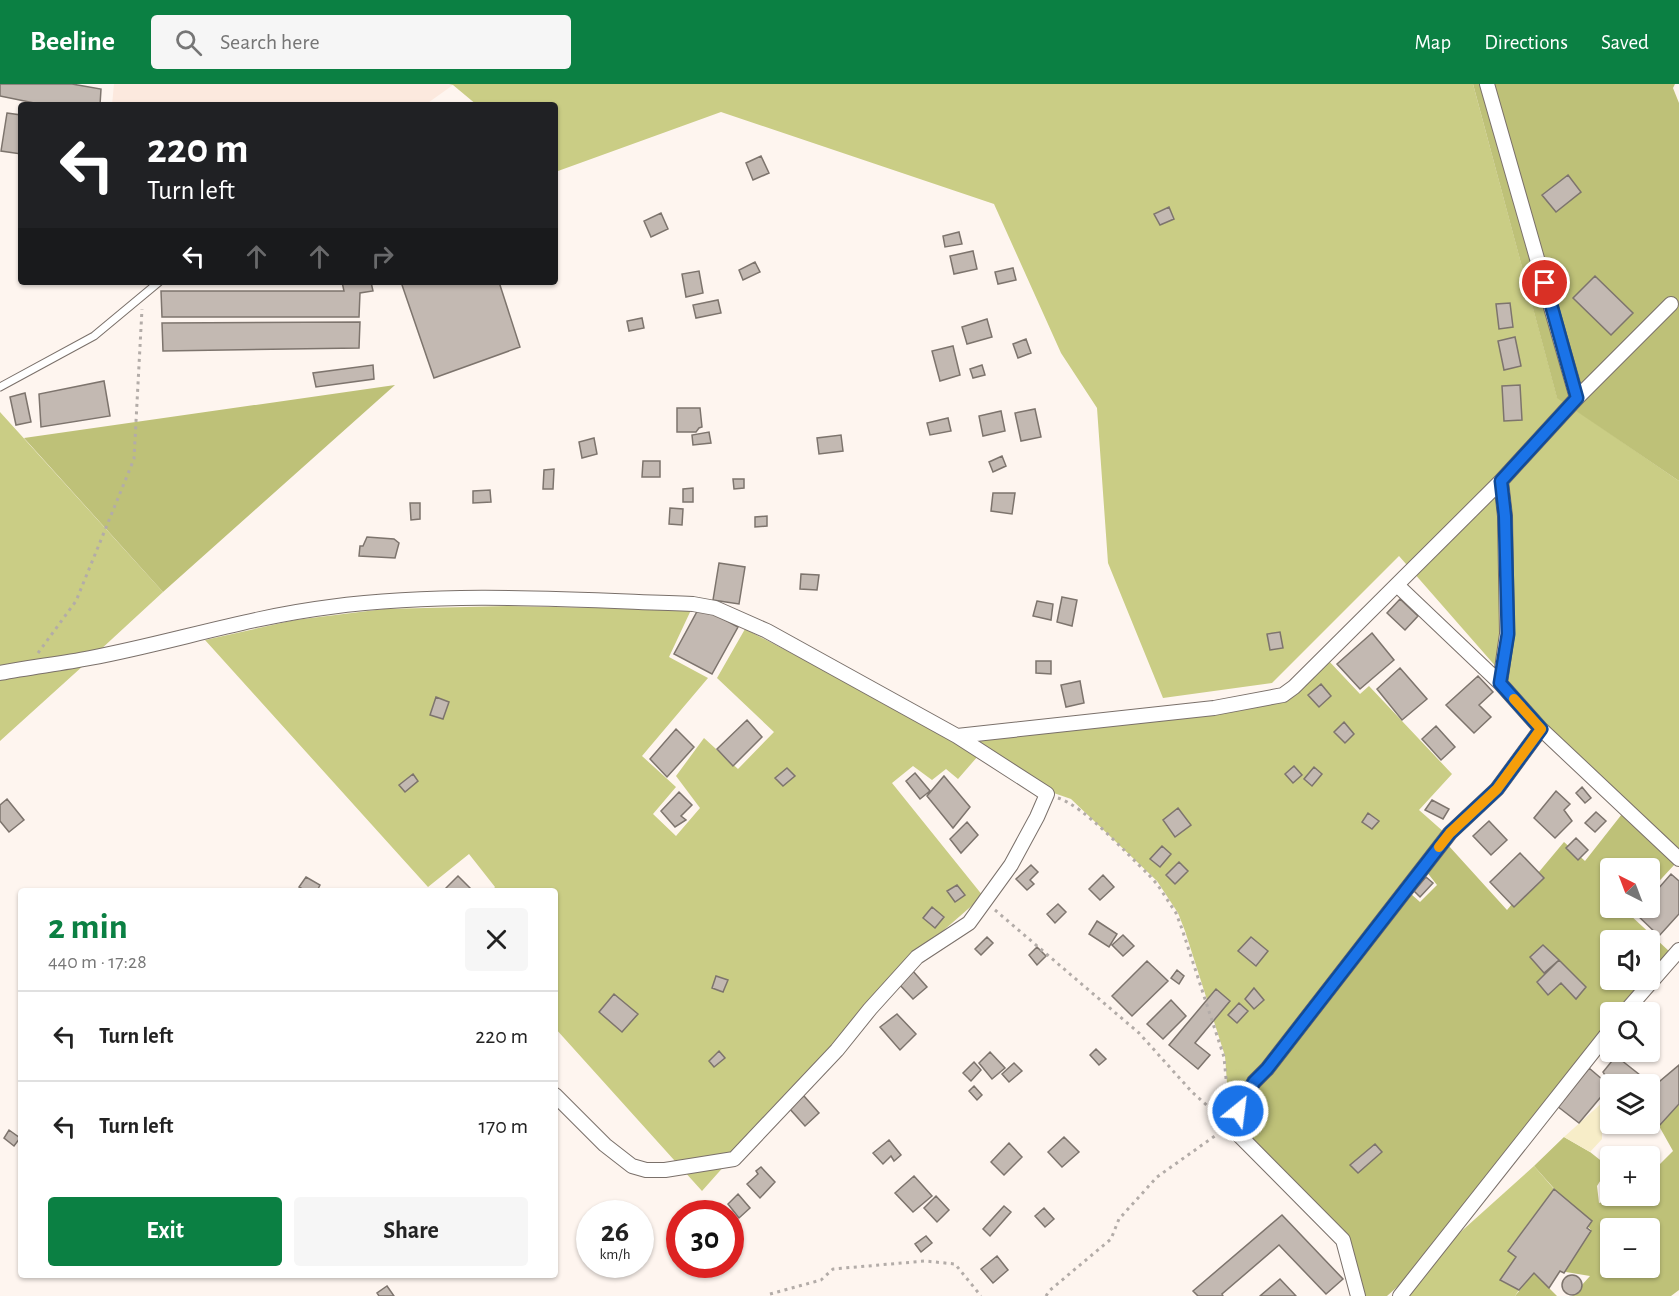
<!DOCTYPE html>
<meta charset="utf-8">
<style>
body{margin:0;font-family:"Alegreya Sans",sans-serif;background:#f6f6f6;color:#222;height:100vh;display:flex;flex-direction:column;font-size:22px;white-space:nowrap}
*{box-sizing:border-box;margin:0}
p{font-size:20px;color:#767676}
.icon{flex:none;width:33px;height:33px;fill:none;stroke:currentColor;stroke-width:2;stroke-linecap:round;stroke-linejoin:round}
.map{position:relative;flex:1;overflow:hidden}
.drawer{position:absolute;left:18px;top:804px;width:540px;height:390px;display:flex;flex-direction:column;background:#fff;border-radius:6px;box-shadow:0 2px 4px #0004}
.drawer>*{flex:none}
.hud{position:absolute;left:18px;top:18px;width:540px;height:183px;border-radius:6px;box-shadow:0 2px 4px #0004;background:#202124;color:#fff;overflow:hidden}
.needle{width:39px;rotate:318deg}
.tools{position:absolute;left:1600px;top:774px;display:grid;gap:12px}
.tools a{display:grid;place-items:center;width:60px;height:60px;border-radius:6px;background:#fff;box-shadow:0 2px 4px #0004;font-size:30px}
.speed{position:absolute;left:576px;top:1116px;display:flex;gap:12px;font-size:30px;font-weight:700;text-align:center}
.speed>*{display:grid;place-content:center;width:78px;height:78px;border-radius:50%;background:#fff;box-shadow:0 2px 4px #0004;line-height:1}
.speed small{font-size:15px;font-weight:400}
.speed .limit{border:9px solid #d22;background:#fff;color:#111}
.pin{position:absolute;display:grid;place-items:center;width:51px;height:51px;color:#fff;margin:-26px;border:3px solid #fff;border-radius:50%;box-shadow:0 2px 6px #0007}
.me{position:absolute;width:66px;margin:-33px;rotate:29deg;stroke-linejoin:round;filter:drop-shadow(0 0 4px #0008)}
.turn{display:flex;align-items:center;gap:21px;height:126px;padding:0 30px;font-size:27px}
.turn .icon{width:78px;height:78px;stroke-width:2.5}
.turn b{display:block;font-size:42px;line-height:51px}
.lanes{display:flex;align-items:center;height:57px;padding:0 30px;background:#0003;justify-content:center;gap:30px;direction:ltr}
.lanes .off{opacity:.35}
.round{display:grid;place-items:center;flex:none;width:63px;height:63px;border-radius:6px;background:#f6f6f6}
.summary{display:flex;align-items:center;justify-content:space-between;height:102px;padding:0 30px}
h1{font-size:36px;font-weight:600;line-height:45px;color:#0b8043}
.cta{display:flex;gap:12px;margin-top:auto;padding:12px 30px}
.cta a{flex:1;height:69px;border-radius:6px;background:#0b8043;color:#fff;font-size:24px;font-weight:600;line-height:69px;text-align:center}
.cta a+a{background:#f6f6f6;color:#222}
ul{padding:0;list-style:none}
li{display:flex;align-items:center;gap:18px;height:90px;padding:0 30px;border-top:2px solid #e0e0e0}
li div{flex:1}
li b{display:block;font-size:22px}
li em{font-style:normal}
header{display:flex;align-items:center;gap:36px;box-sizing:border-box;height:84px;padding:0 30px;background:#0b8043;color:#fff}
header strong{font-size:28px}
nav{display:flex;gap:33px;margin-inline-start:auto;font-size:21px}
.search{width:420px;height:54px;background:#f6f6f6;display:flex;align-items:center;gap:15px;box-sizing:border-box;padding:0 21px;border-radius:6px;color:#767676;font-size:22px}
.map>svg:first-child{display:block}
.built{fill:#fce9de}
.green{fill:#cacd85}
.forest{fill:#bec178;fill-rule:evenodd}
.sand{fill:#f7edc8}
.building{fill:#c3b9b2;stroke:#7d746d;stroke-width:1.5}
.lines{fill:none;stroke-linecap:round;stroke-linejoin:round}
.service-casing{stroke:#7a706a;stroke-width:9}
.minor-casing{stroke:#7a706a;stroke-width:16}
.path{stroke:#b3aca8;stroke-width:3;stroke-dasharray:3 4.5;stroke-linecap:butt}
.service{stroke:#fff;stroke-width:7}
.minor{stroke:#fff;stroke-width:14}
.route-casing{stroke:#114b97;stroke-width:15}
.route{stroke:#1a73e8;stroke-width:10}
.slow{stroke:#f59e0b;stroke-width:10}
</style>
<header>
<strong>Beeline</strong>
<div class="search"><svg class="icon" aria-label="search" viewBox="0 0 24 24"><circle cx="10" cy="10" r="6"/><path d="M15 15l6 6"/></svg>Search here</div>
<nav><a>Map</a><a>Directions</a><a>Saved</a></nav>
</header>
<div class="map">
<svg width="1679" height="1212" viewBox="0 0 1679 1212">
<rect width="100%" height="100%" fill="#fef5ef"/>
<path class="built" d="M114,0h335l4,1 -28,20h-313z"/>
<path class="green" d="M449,0h1024l84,313 122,84v369l-132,-125 -148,-169 -127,127 -109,15 -55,-135 -11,-155 -36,-55 -67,-149 -273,-92 -163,59 -3,-2v-64h-78l-24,-20z
M0,328l163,180 -64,59 -99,19z
M507,522l184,4 -22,47 39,21 -66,78 34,31 -23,27 23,22 24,-28 -24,-32 28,-38 34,31 36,-37 -57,-54 28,-49 98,51 135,76 -20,23 -12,-10 -14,11 -19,-14 -21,17 91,113 -93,81 -60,70 -128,144 -147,-163v-137h-63l3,-4 -26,-33 -41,33 -223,-247 90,-20 89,-11z
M1327,575l33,35 9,-8 83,88 -33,36 26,23 -215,291 -5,-68 -40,-125 -7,-18 -21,-32 -86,-82 -23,-8 -89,-55 326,-38z
M84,581l-84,76v-61z
M1534,1082l20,23 -46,61 8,7 -16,23 19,10 -4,6h-108l38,-50z"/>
<path class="forest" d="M1473,0h202l-2,4 6,15v378l-122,-83z
M395,301l-232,207 -139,-154z
M1622,730l53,50 -25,27v-23h-39v40h24l-6,6 41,38 -20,25v-37h-39v40h37l-27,32h-10v13l-206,255 -18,16h-23l-15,-56 -115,-115 26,-39 151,-192 9,8 17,-17 -11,-14 22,-26 59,65 57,-68 21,19z
M1679,1019v187l-8,6h-99l18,-20 -30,-5 31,-41 -57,-64 30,-29 26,15 19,15 -12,19 2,17 22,-7h29v-22l23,-23 -14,-25zM1611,1144h39v40h-39z
M1534,1189l23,23h-42z"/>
<path class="sand" d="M1604,1017l7,3v7l-9,11v17l-12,13 -26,-15z"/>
<path class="building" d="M0,0h72l29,5 -1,16h-56l-44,-9z
M7,29l14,2v39l-20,-3z
M761,72l8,17 -16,7 -7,-17z
M1568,91l13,17 -25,20 -14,-17z
M1169,123l5,12 -14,6 -6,-11z
M661,129l7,16 -17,8 -7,-16z
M959,148l3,12 -17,3 -2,-11z
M973,167l4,18 -23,5 -4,-18z
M755,178l5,10 -17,8 -4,-10z
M1013,184l3,12 -18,4 -3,-12z
M699,187l4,22 -17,4 -4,-23z
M1595,192l38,37 -22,22 -38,-37z
M342,198h29l2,9 -13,2 -1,24h-197l-1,-26h183z
M401,198h98l21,65 -86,31z
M718,216l3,13 -25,5 -3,-13z
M1510,219l3,24 -14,2 -3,-25z
M642,234l2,10 -15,3 -2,-10z
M987,235l5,18 -25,7 -5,-17z
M360,238l-1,26 -196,3 -1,-28z
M1515,253l6,29 -17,4 -6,-29z
M1026,255l5,14 -13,5 -5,-14z
M953,262l7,29 -20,6 -8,-30z
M373,281l1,14 -58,8 -3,-14z
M982,281l3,10 -12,3 -3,-9z
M104,297l6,35 -69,11 -2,-33z
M1520,301l2,35 -18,1 -2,-35z
M25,309l6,29 -15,3 -6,-28z
M677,324h23l2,19 -3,1 -3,4h-19z
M1035,325l6,28 -20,4 -6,-28z
M1001,327l4,20 -22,5 -4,-20z
M948,334l3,13 -21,4 -3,-12z
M709,348l2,11 -18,2 -1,-10z
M841,351l2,16 -24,3 -2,-16z
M594,354l3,16 -15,4 -3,-16z
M1002,372l4,10 -13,6 -4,-10z
M643,377h17v16h-18z
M554,385l-1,20h-10l1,-19z
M733,395h11v9l-10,1z
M693,404v14h-10v-13z
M490,406l1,12 -18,1v-12z
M993,409h22l-3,21 -21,-3z
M410,419h10v16l-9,1z
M670,424l13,1 -1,16 -13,-1z
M767,432v10l-12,1v-10z
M367,453l27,2 5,4 -4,15 -36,-2 1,-10h3z
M719,479l26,4 -6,37 -26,-4z
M801,490l18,1 -2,15 -17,-1z
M1062,513l15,3 -5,26 -15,-4z
M1400,515l18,17 -13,14 -18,-17z
M1037,517l16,3 -2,16 -18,-4z
M700,522l38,21 -26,47 -38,-20z
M1280,548l3,16 -13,2 -3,-16z
M1372,549l22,27 -34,29 -23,-25z
M1036,577h15v13l-15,-1z
M1400,584l27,31 -25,21 -25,-31z
M1478,592l15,16 -14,13 12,12 -17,16 -28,-28z
M1080,597l4,22 -18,4 -5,-22z
M1321,600l10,12 -12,11 -11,-12z
M436,613l13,5 -6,17 -13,-4z
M747,636l15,17 -29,29 -16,-17z
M1344,638l10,12 -9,9 -11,-11z
M1436,642l19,21 -14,13 -19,-21z
M676,645l18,18 -27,30 -17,-18z
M1294,682l8,9 -9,8 -8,-9z
M1314,683l8,7 -10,12 -8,-7z
M787,684l8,8 -12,10 -8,-8z
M915,689l15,18 -10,8 -14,-18z
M413,690l5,7 -13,11 -6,-7z
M944,692l26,31 -17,21 -26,-32z
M1582,703l9,11 -6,5 -9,-10z
M1556,707l14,13 -6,6 8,11 -17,17 -21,-20z
M679,708l13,13 -11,11 5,4 -11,7 -14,-16z
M7,715l17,21 -15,12 -9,-11v-16z
M1432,716l17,9 -6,10 -18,-9z
M1178,724l13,17 -16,12 -12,-17z
M1596,728l10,9 -11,11 -10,-9z
M1368,729l11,8 -7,8 -10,-7z
M1489,737l18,19 -16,15 -18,-19z
M967,738l11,13 -17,18 -11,-14z
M1576,754l12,12 -10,10 -12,-12z
M1162,762l9,8 -11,13 -10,-8z
M1520,769l24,25 -30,29 -24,-25z
M1179,778l9,9 -13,13 -9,-9z
M1031,781l7,7 -8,8 4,4 -7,6 -11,-11z
M1671,790l8,7v33l-20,22 -23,-22 6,-6h8v-10z
M1103,791l11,12 -14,13 -11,-11z
M458,792l15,15h-30z
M306,793l14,8 -3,6h-11l-7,-4z
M1426,793l7,6 -13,14 -6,-6z
M957,801l8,10 -10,7 -8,-11z
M1058,820l8,8 -11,11 -8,-9z
M932,823l12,10 -9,11 -12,-10z
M1097,837l20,13 -8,13 -20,-13z
M1123,851l11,11 -11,10 -11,-11z
M987,853l6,6 -12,12 -6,-6z
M1251,853l17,14 -12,15 -18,-15z
M1543,861l16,15 -15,13 -14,-16z
M1037,863l9,9 -9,9 -8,-10z
M1559,876l27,27 -10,12 -15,-16 -13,12 -11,-13z
M1147,877l21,20 -36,35 -20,-20z
M912,886l15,17 -14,12 -15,-16z
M1177,886l7,6 -5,8 -8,-6z
M716,892l12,4 -5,12 -11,-4z
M1254,904l10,12 -10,9 -9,-10z
M1216,905l14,12 -35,42 15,12 -12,14 -29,-24z
M614,910l24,20 -16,18 -23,-20z
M1171,916l15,16 -23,23 -16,-15z
M1239,919l9,8 -11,12 -9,-8z
M897,930l19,20 -16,16 -20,-23z
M1096,965l10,10 -7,6 -9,-10z
M719,967l6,7 -11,9 -5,-6z
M990,968l15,16 -13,11 -13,-16z
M1616,972l38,30 25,-21v39l-20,22 -9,-9v-33l-18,-1 -21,2 -8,-13z
M974,978l7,8 -10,11 -8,-8z
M1014,979l8,8 -13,11 -7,-8z
M1589,984l21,18 -31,37 -22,-17z
M974,1002l8,9 -5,5 -8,-9z
M804,1012l15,17 -14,13 -16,-18z
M9,1046l11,8 -6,8 -10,-8z
M1064,1053l15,15 -17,15 -14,-15z
M889,1056l12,15 -7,6 -3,-5 -8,8 -10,-11z
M1009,1059l13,14 -18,18 -13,-13z
M1375,1060l7,8 -24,21 -8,-8z
M761,1083l14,15 -15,16 -13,-14 11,-10 -2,-3z
M914,1092l18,20 -19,16 -18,-19z
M1554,1105l38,32 -5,7 4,3 -27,42 -4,-2 -11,17 -15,-15 -15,17 -19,-10 16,-23 -8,-6z
M738,1110l12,14 -11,10 -11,-14z
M936,1112l13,14 -12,12 -13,-14z
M1004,1122l7,6 -21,24 -7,-7z
M1044,1124l10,11 -9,8 -10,-11z
M1282,1131l61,64 -17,15 -47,-49 -57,49 1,2h-25l-5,-5z
M926,1152l6,7 -11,9 -6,-8z
M997,1172l11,14 -15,13 -12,-14z
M1562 1201a10 10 0 1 1 20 0a10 10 0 1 1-20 0Z
M1280,1195l16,17h-36z
M387,1202l7,10h-15l-2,-3z"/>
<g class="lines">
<defs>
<path id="service" d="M0,303l94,-51 65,-54"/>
<path id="minor" d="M1487,0l90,314
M1397,501l103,98 41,46 138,130
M0,589c30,-6 60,-9 90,-15 80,-15 159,-41 240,-51 120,-16 243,-7 363,-3l22,4 52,23 190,105 90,58 -10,23 -26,48 -42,58 -52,34 -47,52 -33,41 -103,109 -69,11h-19l-14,-4 -27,-21 -50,-50
M1500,599l7,-49 -2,-118 -4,-35
M957,652l257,-28 69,-13 11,-8 207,-206 76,-83 94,-94
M1625,928l54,-62
M1358,1212l-15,-56 -113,-114 24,-44 13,-13 183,-236 47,-44 44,-60
M1400,1212l211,-267"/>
</defs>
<use href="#service" class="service-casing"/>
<use href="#minor" class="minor-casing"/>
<path class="path" d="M38,569l38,-52 58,-142 8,-150
M1058,714c26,8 68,55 90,76l9,10 19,29 6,16 42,128 4,43
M995,826l144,123 53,59 28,25
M770,1210l51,-14 12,-11 92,-8 30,3 26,32
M1046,1212l3,-5 62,-52 8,-20 38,-42 62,-44"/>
<use href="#service" class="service"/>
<use href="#minor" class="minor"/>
</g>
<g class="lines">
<defs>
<path id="route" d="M1238,1027l16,-29 13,-13 183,-236 47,-44 44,-60 -41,-46 8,-49 -3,-118 -4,-35 76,-83 -32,-115"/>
</defs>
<use href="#route" class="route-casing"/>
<use href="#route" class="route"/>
<path class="slow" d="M1439,763l11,-14 47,-44 44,-60 -27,-30"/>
</g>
</svg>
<div class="tools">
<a><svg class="needle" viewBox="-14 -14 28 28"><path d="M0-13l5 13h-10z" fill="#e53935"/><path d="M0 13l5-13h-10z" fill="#767676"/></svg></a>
<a><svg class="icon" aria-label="sound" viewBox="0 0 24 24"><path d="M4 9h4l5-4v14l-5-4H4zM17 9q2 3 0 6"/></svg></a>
<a><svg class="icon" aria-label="search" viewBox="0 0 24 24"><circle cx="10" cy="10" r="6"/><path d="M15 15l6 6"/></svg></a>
<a><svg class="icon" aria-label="layers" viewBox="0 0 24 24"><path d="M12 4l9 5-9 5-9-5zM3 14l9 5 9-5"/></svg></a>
<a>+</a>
<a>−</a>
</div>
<div class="speed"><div>26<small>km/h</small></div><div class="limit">30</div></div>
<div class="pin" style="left:1545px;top:199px;background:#d93025"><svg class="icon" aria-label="arrive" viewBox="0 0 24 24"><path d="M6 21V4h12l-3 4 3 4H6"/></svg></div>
<svg class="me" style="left:1238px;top:1027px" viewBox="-20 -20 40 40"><circle r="17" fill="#1a73e8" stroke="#fff" stroke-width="3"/><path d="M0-11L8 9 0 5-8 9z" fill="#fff"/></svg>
<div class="hud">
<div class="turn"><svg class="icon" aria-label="left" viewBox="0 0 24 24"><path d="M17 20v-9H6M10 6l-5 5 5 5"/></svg><div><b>220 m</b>Turn left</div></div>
<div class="lanes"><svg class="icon" aria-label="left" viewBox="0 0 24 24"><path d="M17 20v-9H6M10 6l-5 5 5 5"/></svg><svg class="icon off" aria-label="ahead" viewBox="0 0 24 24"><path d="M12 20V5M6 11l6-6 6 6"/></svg><svg class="icon off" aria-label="ahead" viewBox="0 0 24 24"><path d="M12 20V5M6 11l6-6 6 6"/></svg><svg class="icon off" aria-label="right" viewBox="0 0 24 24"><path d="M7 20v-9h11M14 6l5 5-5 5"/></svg></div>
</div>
<section class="drawer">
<div class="summary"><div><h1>2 min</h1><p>440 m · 17:28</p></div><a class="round"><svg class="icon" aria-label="close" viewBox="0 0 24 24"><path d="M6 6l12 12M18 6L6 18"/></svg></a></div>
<ul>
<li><svg class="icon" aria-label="left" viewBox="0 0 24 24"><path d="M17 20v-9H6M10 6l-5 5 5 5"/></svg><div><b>Turn left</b></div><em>220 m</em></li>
<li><svg class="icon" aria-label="left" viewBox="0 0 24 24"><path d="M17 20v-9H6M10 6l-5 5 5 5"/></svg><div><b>Turn left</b></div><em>170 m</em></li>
</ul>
<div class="cta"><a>Exit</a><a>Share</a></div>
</section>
</div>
